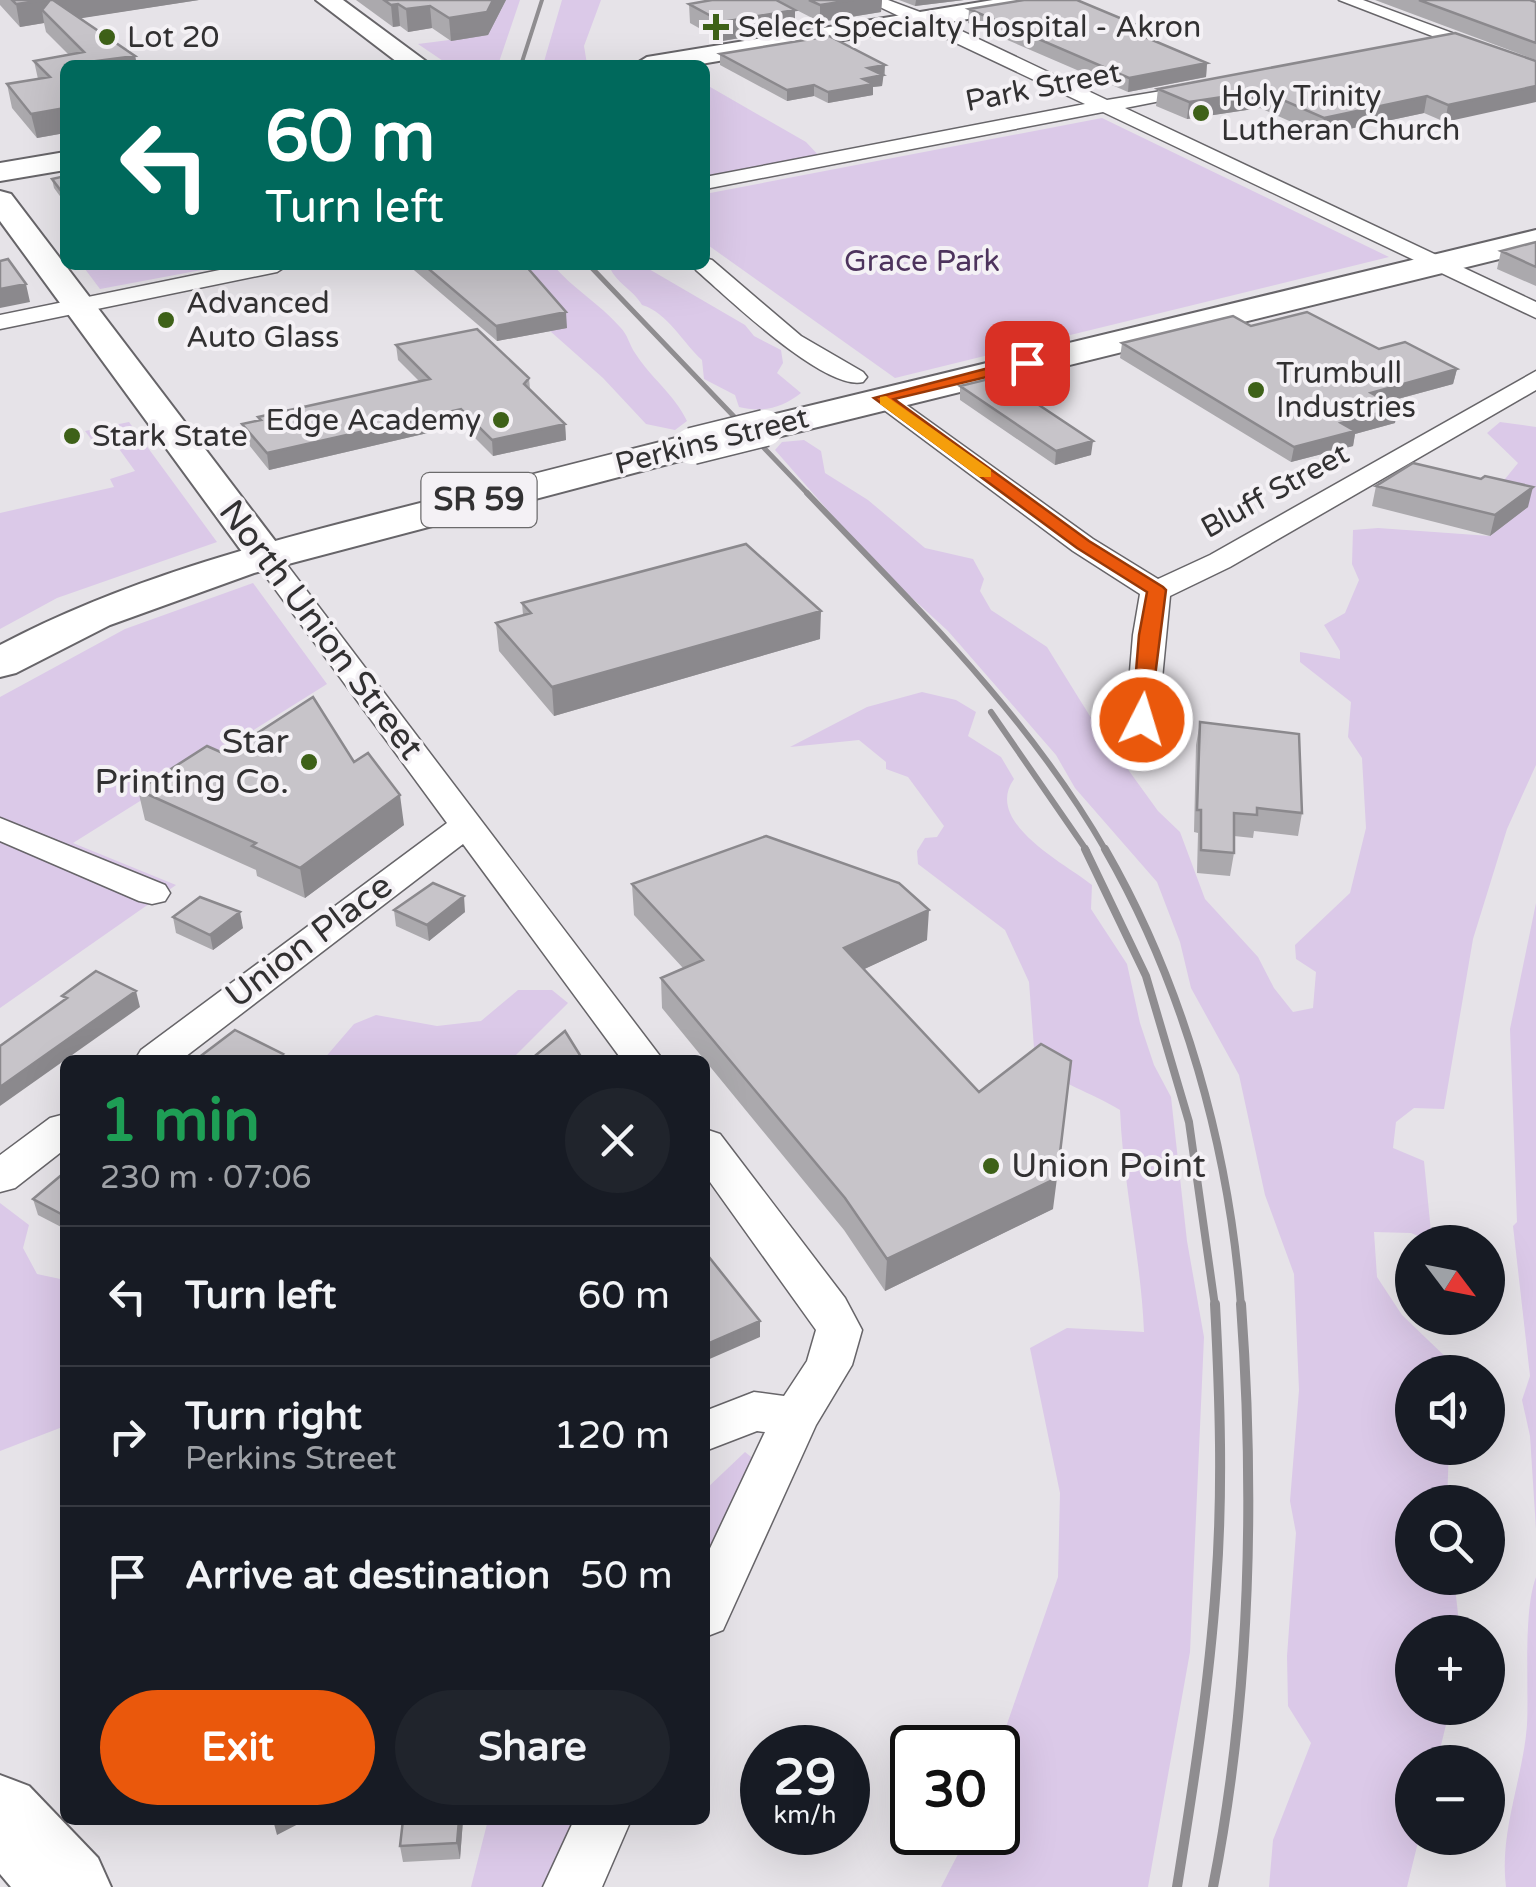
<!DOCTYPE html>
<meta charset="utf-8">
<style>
body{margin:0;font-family:"Varela Round",sans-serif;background:#20242c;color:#f1f3f6;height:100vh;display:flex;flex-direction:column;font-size:38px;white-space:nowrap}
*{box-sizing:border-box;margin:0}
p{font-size:32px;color:#9ea1a6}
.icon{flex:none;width:55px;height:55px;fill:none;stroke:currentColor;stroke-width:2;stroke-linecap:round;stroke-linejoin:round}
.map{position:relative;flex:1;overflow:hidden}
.panel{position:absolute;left:60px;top:1055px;width:650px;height:770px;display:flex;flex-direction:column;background:#171b24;border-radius:15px;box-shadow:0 10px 40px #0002}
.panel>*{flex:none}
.hud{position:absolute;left:60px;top:60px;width:650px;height:210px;border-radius:15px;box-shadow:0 10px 40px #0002;background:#00695c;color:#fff;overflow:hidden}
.needle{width:65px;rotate:122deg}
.fabs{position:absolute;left:1395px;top:1225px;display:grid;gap:20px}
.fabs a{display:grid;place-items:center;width:110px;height:110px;border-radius:50%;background:#171b24;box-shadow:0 10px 40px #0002;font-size:50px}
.speed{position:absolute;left:740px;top:1725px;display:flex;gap:20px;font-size:50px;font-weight:700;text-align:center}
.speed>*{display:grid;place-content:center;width:130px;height:130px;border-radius:50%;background:#171b24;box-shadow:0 10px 40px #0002;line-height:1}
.speed small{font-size:25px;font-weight:400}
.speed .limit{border:5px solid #111;border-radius:15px;background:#fff;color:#111}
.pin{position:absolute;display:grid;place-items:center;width:85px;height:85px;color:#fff;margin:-42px;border-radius:20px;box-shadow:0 5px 15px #0006}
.me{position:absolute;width:110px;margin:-55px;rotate:5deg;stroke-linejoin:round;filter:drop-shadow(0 0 8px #0008)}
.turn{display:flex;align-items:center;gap:35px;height:210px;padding:0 40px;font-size:45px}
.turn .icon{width:130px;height:130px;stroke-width:2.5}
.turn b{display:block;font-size:70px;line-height:85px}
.round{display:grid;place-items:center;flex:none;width:105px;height:105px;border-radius:52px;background:#20242c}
.summary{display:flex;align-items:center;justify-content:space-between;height:170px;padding:0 40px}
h1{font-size:60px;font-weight:800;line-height:75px;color:#1e9e55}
.cta{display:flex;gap:20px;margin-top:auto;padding:20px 40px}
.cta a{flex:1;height:115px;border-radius:60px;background:#ea580c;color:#fff;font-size:40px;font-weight:800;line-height:115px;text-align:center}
.cta a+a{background:#20242c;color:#f1f3f6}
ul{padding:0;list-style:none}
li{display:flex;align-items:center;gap:30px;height:140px;padding:0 40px;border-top:2px solid #363941}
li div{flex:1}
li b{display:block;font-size:38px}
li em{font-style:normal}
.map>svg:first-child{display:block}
.green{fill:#dbc9e8}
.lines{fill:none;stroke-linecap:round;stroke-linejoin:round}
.street-casing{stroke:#676569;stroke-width:3}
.secondary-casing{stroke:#676569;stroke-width:4}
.primary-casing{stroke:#676569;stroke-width:4}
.highway-casing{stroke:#676569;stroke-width:4}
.street{fill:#fff;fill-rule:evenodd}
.secondary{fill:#fff;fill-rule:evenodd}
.primary{fill:#fff;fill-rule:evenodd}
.highway{fill:#fff;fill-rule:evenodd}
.rail-far4{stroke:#8f8d90;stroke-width:4}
.rail-far3{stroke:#8f8d90;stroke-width:5}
.rail-far2{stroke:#8f8d90;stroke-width:6}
.rail-far1{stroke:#8f8d90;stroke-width:8}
.rail{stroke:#8f8d90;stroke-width:10}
.primary-bridge-casing{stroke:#676569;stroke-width:39;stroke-linecap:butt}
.primary-bridge{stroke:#fff;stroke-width:36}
.wall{fill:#aba9ad}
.shaded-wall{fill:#8b898d}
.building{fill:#c7c4c9;stroke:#8b898d;stroke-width:2.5}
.route{fill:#ea580c;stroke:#983908;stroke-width:2.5}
.slow{fill:#f59e0b}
.poi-dot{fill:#3e6118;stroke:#f4f1f5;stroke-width:4}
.labels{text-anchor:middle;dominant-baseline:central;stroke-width:8;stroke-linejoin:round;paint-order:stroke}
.far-poi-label{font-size:30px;fill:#323132;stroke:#f4f1f5;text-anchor:start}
.far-street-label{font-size:30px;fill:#323132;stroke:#f4f1f5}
.far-park-label{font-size:30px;fill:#4d335d;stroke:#f4f1f5}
.shield{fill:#f4f1f5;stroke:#6c6b6c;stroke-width:2.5}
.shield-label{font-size:32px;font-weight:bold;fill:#323132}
.street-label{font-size:35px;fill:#323132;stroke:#f4f1f5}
.poi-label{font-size:35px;fill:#323132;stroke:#f4f1f5;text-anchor:end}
</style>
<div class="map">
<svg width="1536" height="1887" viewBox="0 0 1536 1887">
<rect width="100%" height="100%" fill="#e6e3e8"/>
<path class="green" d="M504,0h16l-22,65h-49l-31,-21 70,-9 7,-24 7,-1 -6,-5z
M562,0h39l-17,46 3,18 -44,1z
M705,84l101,58 17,18 -118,23z
M1102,118l287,139 -494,121 -190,-135v-49z
M82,265h146l-128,24z
M513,265h40c20,24 46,38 67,62 8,8 9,17 15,26 16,25 39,41 52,68l-12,9 -29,-6 -43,-46 -53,-47z
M609,265h33l103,60 9,11 27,14 2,13 -6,10 24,20c-19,15 -39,20 -62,14l-4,-12 -31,-16 -2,-19c-19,-17 -35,-48 -60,-55 -8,-15 -28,-23 -33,-40z
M129,422l88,120 -160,56 -57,31v-116l114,-26 -4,-8 25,-8 -26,-36 -18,4 -6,-8z
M1500,422l36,5v338l-29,64 -34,110 -29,170 -30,-1 -18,14 -3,26 31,13 8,81 -21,-9 -37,-1 3,45 25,38 52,50 -1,7h-41v76h37l-2,54h-35v76h42l6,54h-48v76h38l-13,54h-25v76h7l-12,49h-138l4,-47 38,-97 -23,-37 -1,-50 9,-123 -6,-32 9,-111 -5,-116 -29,-79 -26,-120 -48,-87 -11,-46 -23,-60 -82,-94 -19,-33 -108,-124 -73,-67 -100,-114 7,-8 22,-2 17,11 4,22 43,27 57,48 48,11 11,20 -4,12 11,19 56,37 46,74 65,90 22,21 25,67 53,58 16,31 19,24 20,-4 3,-36 -20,-13 -1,-14 55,-52 16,-65 -4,-70 -14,-21 3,-35 -51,-40v-10l40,7v-8l-16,-26 21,-12 14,-33 -7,-16 1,-34 25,-2 112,8 11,-52 17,-21 -31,-30z
M253,583l74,101 -254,159 103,42 -176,123v-311l125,-68z
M922,692l34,8 20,12 -8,24 33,21 13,22c-31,43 50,84 78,106l-1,24 36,55 13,59 14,42 17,32 16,144 17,96 -14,315 -42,235h-207l28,-54 29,-1v-82l60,-173 2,-84 -30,-145 37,-20 77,4c-3,-75 -21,-147 -24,-222 -29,-18 -61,-26 -85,-49l-6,-79 -24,-52 -87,-66 -1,-13 8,-13 12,-1 7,-11 -36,-49 -22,-8v-7l-27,-22 -69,7 77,-40z
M1536,903v626l-6,-93 -8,-36 8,-24 -17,-150 4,-4 -7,-193z
M518,990h34l16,13 -57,57h-188l31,-36 22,-9 61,11 44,-5z
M0,1203l29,22 -6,23 14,26 28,6v146l-65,25z
M745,1452l35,28 -75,128v-118z
M1536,1577v310h-30c-7,-55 17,-108 21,-162 2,-38 -4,-114 9,-148z
M488,1820h101l-32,67h-86z"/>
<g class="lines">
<defs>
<path id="street" d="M865,0h23l40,15 179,85 109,-18v8l-91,18 411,194v16l-433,-206 -398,77v-12l380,-73z
M1339,0h24l173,64v12z
M705,258l7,2 89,76 62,36 4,5 -4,5c-38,10 -137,-86 -167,-112l-3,-5h12z
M244,265h44l-11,7 -277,57v-14z
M1536,371v19l-306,177 -60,29 -12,124 -4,7h-24l-4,-7 7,-85 7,-41 -67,-43 -205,-153 13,-8 9,3 203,146 65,40 52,-24z
M265,546l10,3 388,511h-41l-159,-216 -282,216h-46l6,-10 306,-227 -197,-268 5,-6z
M0,818l165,67 5,8 -5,8 -13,3 -13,-3 -139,-60z
M65,1114v35l-50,39 -15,4v-37l50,-37z
M705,1129l15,5 125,164 17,32 -10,35 -36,60 -93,205 -18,7v-78l60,-127 -8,-1 -52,20v-40l49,-19 30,4 23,-35 9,-31 -111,-155z
M574,1820h57l-29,67h-59z"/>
<path id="secondary" d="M316,0h27l88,65h-30z
M0,191l11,3 268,352 6,9 -6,9 -14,3 -14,-3 -251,-343z"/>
<path id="primary" d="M993,0h57l-12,7 -343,58h-61l13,-8z
M65,152v18l-65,11v-18z
M1536,230v20l-771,190 -14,-4 -5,-8 5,-8z
M692,434l14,4 6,8 -6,8 -452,119 -144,52 -94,48 -16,4v-32c123,-65 255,-100 389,-134 101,-26 202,-52 303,-77z"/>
<path id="highway" d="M0,1775l29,11 69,72 13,29h-100l-11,-13z"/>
</defs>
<use href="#street" class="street-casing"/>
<use href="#secondary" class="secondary-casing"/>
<use href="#primary" class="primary-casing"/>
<use href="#highway" class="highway-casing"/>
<use href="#street" class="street"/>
<use href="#secondary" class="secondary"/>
<use href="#primary" class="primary"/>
<use href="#highway" class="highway"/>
<path class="rail-far4" d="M521,65l21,-65"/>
<path class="rail-far3" d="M589,265l221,231"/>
<path class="rail-far2" d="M807,493c108,113 221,222 299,358
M991,712l96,139"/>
<path class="rail-far1" d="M1085,849l61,127 43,146 26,184
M1105,849c79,137 124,299 136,457"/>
<path class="rail" d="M1177,1887c16,-100 32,-201 39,-302 7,-94 4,-187 -1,-281
M1213,1887c38,-192 42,-389 28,-583"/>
<defs>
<path id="primary-bridge" d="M692,446l73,-18"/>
</defs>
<use href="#primary-bridge" class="primary-bridge-casing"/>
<use href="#primary-bridge" class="primary-bridge"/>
</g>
<path class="wall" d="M0,0h199l-119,18 55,38 2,9h-72v68l-28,5 -25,-30 -5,-24 31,-5 -4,-18 34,-7 -22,-22 -2,-9 -24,4 -20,-22z
M356,0h150l-18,35 -37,6 -19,-13 -24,4 -8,-6 -7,1z
M777,0h105l-1,12 -61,10z
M899,0h65l-49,6z
M1375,0h155l6,2v58z
M689,4l106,25 -73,12 -32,-18z
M969,9l182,22 -1,8 57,24 -1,14 -78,15 -160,-69z
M720,54l165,11v10l-2,1 -1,10 -9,1v8l-45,8 -14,-7 -27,5 -67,-36z
M1536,61l-91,61 -21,-9 -103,22 -61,-27 -73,11 -31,-13 2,-17z
M65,176v27l-11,-15 -2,-9z
M1536,242v44l-39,-17 4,-18z
M408,265h117l42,63 -70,13z
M1251,326l128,23 78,20 -4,15 -66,18 8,21 -40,11 -2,12 -62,16 -171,-104 2,-15z
M396,345l133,33 1,11 35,35 1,16 -73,16 -31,-31 -193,45 -24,-30 -3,-16 17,-3 -1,-4 161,-36 -21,-21z
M960,386l131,69 -36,10 -95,-65z
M1376,486l152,21 -38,29 -118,-30z
M522,603l298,36 -266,77 -55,-65 -3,-28 27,-8z
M1200,722l102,91 -4,23 -44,-5 -1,7 -19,-2v17l-4,23 -33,-3 1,-40 -4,-1 2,-87z
M225,754l129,8 50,63 -99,73 -48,-22 -1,-6 -111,-50 -7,-30z
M632,884l295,56 -63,29 189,240 -168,82 -41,-61 -182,-222 -1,-30 22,-10 -49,-53z
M394,910l71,2 -36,29 -33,-15z
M173,917l70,11 -30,22 -37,-17z
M65,1172v57l-27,-14 -5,-16z
M403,1820h60l-3,39 -57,3 -3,-16z"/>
<path class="shaded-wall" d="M51,0l-9,10 2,13 -24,4 -4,-23z
M52,0h147l-142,22z
M493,0h13l-18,35 -37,6 -2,-23z
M853,0h29l-1,12 -61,10v-17z
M916,0h48l-49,6z
M398,4l2,22 -7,1 -2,-22z
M430,6l2,22 -24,4 -2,-23z
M795,10v19l-73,12v-19z
M135,56l2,9h-39l-1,-4z
M1207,63l-1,14 -78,15 1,-14z
M885,65l-3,21 -9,1v8l-45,8v-11l40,-24z
M814,85v11l-27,5v-11z
M1536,86v16l-91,20 3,-17z
M1262,91l-2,17 -73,11 2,-17z
M1427,96l-3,17 -103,22 3,-17z
M65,108v25l-28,5 -6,-24z
M26,284l4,18 -30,6v-19z
M566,312l1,16 -70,13 -1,-15z
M1457,369l-4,15 -85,23 3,-14z
M1398,408l-3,15 -40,11 -2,12 -62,16 3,-15 47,-24z
M461,409l1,16 -193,45 -2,-17z
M565,424l1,16 -73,16 -1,-16z
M1093,441l-2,14 -36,10 1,-14z
M1533,487l-5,20 -38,29 5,-21z
M821,611l-1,28 -266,77 -2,-29z
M400,795l4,30 -99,73 -5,-30z
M464,896l1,16 -36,29 -2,-16z
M929,910l-2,30 -84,39 1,-31z
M240,912l3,16 -30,22 -3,-15z
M136,991l4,16 -140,99v-19z
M1057,1178l-4,31 -168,82 2,-32z
M760,1321v16l-55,24v-16z
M273,1820h33l-29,15z
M459,1820h4l-3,39 -3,-16z"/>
<path class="building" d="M12,0h36l-32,4z
M50,0h3l82,56 -38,5 4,4h-36v43l-34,6 -24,-30 43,-7 -16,-16 50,-9 -42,-42z
M384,0h109l-6,12 -38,6 -19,-12 -24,3 -8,-5 -7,1z
M712,0h64l19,10 -73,12 -33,-18z
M809,0h44l-33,5z
M1024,0h53l74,31 -13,3 69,29 -78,15 -160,-69z
M1419,0h111l6,2v41z
M1455,33l81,28v25l-88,19 -21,-9 -103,22 -62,-27 -73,11 -31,-13z
M829,36l56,29 -17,3 15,7 -20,4 10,5 -45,8 -14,-7 -27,5 -67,-36z
M65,176v20l-13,-17z
M1536,242v25l-35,-16z
M8,259l18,25 -26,5v-28z
M424,265h101l41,47 -70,14z
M1307,312l72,37 26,-7 52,27 -86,24 27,15 -57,15 14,8 -61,16 -172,-104 111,-27 18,10z
M477,329l52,49 -5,6 41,40 -73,16 -31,-31 -194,44 -25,-29 19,-4 -3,-3 172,-38 -34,-34z
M997,377l96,64 -37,10 -96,-65z
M1413,463l68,16 4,-3 48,11 -38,28 -119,-29z
M746,544l75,67 -269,76 -56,-64 35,-10 -9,-10z
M313,697l41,65 14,-9 32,42 -100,73 -48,-22 4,-3 -118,-53 69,-44 18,8z
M1200,722l99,12 3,79 -45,-5v7l-23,-2v40l-33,-3v-40h-4z
M766,836l133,47 30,27 -85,38 135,144 62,-48 30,17 -14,117 -170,81 -42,-61 -184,-220 42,-18 -71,-76z
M433,883l31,13 -37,29 -33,-15z
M200,897l40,15 -30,23 -37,-18z
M96,971l40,20 -136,96v-41l67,-48 -5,-2z
M235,1030l48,24 -8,6h-63l-10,-5z
M565,1031l18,29h-53z
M65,1172v44l-32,-17z
M705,1252l55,69 -55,24z
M403,1820h56l-2,23 -57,3z"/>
<path class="route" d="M1027,358l8,5 -2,3 -139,33 195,142 74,46 3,3 -17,134h-14l-3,-4 7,-85 8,-43 -70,-44 -203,-150z"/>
<path class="slow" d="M886,396l105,74v7h-12l-99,-73v-7z"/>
<g class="poi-dot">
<path d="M711 12h10v10h10v10h-10v10h-10v-10h-10v-10h10z"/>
<circle cx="107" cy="37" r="10"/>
<circle cx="1201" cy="113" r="10"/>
<circle cx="166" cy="320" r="10"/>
<circle cx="1256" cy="390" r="10"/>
<circle cx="501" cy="420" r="10"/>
<circle cx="72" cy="436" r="10"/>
<circle cx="309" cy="762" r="10"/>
<circle cx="991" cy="1166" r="10"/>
</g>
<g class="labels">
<g class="far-poi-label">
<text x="738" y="27">Select Specialty Hospital - Akron</text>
<text x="127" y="37">Lot 20</text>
<text x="1221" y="96">Holy Trinity<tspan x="1221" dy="34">Lutheran Church</tspan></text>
<text x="186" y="303">Advanced<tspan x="186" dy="34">Auto Glass</tspan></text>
<text x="1276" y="373">Trumbull<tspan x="1276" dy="34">Industries</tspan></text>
<text x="481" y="420" text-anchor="end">Edge Academy</text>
<text x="92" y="436">Stark State</text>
</g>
<g class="far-street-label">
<text transform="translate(1043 87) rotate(-11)">Park Street</text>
<text transform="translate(712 441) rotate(-14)">Perkins Street</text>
<text transform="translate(1275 491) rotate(-29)">Bluff Street</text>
</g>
<g class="far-park-label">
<text x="922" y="261">Grace Park</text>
</g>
<rect class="shield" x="421.5" y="473" width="115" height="54" rx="8"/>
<g class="shield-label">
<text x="479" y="500">SR 59</text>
</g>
<g class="street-label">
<text transform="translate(321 630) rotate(53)">North Union Street</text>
<text transform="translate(309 941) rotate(-37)">Union Place</text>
</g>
<g class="poi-label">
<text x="289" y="742">Star<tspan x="289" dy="40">Printing Co.</tspan></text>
<text x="1011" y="1166" text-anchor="start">Union Point</text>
</g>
</g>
</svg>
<div class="fabs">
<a><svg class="needle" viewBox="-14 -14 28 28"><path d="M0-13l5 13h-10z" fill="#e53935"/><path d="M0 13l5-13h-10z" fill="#9ea1a6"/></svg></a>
<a><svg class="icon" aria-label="sound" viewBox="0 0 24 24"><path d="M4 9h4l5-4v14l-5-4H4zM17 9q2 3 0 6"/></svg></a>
<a><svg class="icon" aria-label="search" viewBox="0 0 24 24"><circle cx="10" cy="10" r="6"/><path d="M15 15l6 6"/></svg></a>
<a>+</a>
<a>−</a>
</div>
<div class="speed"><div>29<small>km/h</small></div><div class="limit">30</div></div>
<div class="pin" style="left:1027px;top:363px;background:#d93025"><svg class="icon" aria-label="arrive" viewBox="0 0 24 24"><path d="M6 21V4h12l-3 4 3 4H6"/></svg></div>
<svg class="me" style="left:1142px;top:720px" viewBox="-20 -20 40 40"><circle r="17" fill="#ea580c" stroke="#fff" stroke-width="3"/><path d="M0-11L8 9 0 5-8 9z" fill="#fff"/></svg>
<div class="hud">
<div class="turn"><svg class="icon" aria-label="left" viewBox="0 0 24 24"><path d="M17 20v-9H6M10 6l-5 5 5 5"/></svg><div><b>60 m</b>Turn left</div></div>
</div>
<section class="panel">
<div class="summary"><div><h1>1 min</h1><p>230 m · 07:06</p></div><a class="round"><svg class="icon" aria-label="close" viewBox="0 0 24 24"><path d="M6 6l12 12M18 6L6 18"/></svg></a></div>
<ul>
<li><svg class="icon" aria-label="left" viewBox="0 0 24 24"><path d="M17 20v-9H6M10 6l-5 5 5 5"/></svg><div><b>Turn left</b></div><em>60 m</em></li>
<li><svg class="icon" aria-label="right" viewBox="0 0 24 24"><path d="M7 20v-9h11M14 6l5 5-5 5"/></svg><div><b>Turn right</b><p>Perkins Street</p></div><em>120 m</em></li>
<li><svg class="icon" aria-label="arrive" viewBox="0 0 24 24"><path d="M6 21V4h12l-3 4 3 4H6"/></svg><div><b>Arrive at destination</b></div><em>50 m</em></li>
</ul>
<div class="cta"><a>Exit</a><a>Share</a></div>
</section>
</div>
